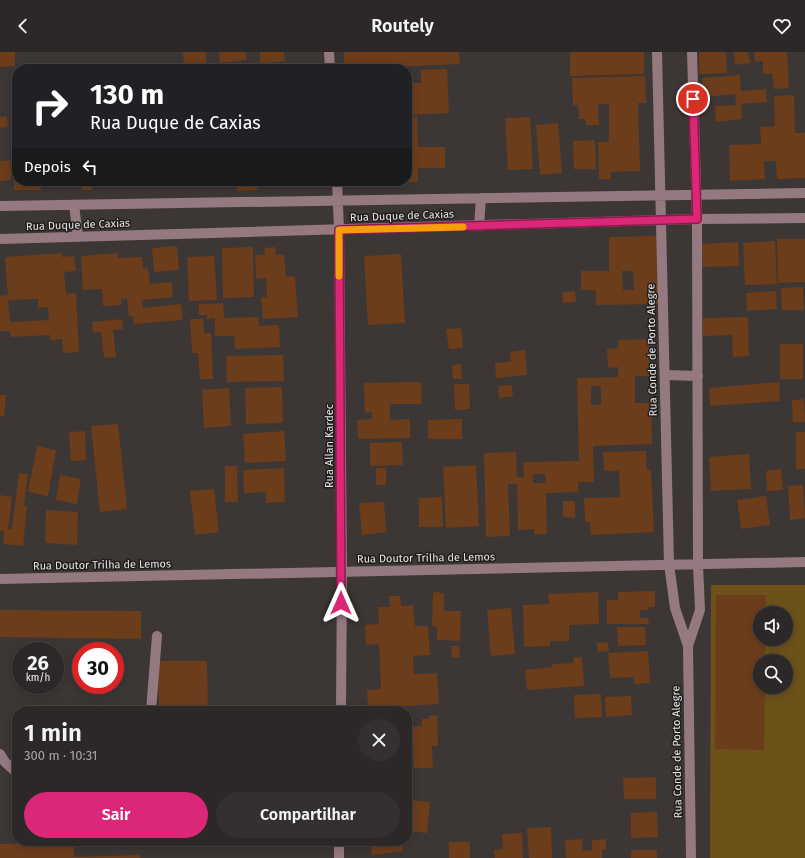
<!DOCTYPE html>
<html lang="pt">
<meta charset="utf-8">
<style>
body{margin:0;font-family:"Fira Sans",sans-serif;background:#353030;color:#f1f3f6;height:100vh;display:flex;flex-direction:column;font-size:15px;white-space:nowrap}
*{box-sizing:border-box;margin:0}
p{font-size:13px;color:#a7a6a8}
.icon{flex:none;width:22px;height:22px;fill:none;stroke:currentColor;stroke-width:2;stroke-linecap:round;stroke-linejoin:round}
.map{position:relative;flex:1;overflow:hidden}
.drawer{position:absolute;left:12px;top:654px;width:400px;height:140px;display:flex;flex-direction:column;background:#2d2828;border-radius:16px;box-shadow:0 2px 10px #0003,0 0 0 1px #484445}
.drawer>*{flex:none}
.hud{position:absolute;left:12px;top:12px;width:400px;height:122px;border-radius:16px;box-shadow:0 2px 10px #0003,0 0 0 1px #484445;background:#202124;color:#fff;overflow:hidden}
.buttons{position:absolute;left:753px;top:554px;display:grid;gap:8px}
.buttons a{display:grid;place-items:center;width:40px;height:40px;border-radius:50%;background:#2d2828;box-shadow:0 2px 10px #0003,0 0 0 1px #484445;font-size:20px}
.speed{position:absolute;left:12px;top:590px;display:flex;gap:8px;font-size:20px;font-weight:700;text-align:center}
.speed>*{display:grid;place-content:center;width:52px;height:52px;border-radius:50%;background:#2d2828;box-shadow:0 2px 10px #0003,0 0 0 1px #484445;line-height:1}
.speed small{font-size:10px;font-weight:400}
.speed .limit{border:6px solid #d22;background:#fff;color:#111}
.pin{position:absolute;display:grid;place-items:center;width:34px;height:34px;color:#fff;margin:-17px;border:2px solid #fff;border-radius:50%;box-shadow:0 1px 4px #0007}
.me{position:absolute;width:44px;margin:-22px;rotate:0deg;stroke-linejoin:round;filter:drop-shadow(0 0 3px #0008)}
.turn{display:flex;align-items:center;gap:14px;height:84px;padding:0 12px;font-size:18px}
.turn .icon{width:52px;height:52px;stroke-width:2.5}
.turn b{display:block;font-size:28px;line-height:34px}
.then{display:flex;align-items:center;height:38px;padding:0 12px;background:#0003;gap:8px;font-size:15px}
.round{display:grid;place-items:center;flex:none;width:42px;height:42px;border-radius:21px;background:#353030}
.summary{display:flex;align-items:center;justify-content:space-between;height:68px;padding:0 12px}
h1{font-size:24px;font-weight:600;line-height:30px}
.cta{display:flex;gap:8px;margin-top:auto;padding:8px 12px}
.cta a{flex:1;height:46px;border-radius:24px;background:#db2777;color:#fff;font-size:16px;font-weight:600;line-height:46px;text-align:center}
.cta a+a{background:#353030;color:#f1f3f6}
header{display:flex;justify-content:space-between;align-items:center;height:52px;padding:0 12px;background:#2d2828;font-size:18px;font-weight:600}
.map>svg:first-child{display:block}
.green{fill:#6c5119;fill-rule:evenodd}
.building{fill:#6c3d1b;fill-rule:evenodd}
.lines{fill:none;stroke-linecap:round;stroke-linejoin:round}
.minor{stroke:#957981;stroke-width:10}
.route-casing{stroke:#8e194d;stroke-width:10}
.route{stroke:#db2777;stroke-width:7}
.slow{stroke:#f59e0b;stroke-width:7}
.labels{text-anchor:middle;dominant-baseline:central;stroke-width:3;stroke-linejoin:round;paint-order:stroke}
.street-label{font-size:11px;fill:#e6e2e2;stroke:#211e1e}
</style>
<header><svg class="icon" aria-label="back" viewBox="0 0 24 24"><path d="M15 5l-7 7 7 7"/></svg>Routely<svg class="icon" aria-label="heart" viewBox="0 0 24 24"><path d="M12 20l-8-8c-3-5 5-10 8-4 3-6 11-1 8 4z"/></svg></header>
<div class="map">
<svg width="805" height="806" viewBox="0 0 805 806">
<rect width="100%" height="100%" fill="#3c3635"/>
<path class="green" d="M711,533h94v273h-95zM760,561h26v26h-26zM760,609h26v26h-26z"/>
<path class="building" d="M0,0h15v14l-15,1z
M183,0h23v13l43,-2v6h-65z
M219,0h27l1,8 -27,3z
M260,0h24l1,9 -25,3z
M344,0h115l1,12 -116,5z
M570,0h74v22l-74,2z
M699,0h27l1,21 -28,1z
M734,0h14l2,11 -15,2z
M754,0h33l2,36 -15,1 -2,-15h-9v-13l-8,1z
M447,17l2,44 -42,2v-32h14v-13z
M11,22h6v107h23l1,9h-27z
M740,23l1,16 25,-2 1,13 -26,2 1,15 -26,3 -1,-16 21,-1 -1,-11 -31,3 -2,-19z
M645,24l1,27h-8l2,68 -30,1 1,7h-12l-1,-37h11v-38h-11l1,21h-13l-1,-6h-6l-1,-14h-5l-1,-27z
M794,43l1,38h10v45l-28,1 -1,-18h-12l1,18 -35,2 -1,-36 32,-1 -1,-17 15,-1 -1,-30z
M7,64l1,11 -8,1v-11z
M417,64l1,31h27v21h-27v14l-22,1v-2h11v-64z
M530,65l3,52 -25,1 -3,-52z
M558,71l4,50 -22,2 -4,-50z
M595,88l1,29h-22l-1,-28z
M10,108l1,20 -11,1v-20z
M48,129h15v4l-15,1z
M82,129h10v9h-10z
M237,129h20v9l-19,1z
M260,129h26v4l-26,2z
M658,184l1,68 -63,1v-15h-15v-19h28v-34zM622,219h11l1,19h-11z
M777,187h28v43l-27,1z
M775,189l2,43 -32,1 -2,-42z
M738,190l1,24 -36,1 -1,-23z
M177,194l2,24 -25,2 -2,-24z
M253,195l1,50 -31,1 -1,-50z
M275,195l1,8h8l2,22 9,-1 3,41 -35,2 -2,-22h6l-1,-19 -10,1 -1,-24h10l-1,-7z
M62,201v4l12,-1 2,15 -12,1 2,22 10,-1 3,59 -16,1 -1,-14 -12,1v-5l-39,2 -1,-6h-10v-35l8,-1 -3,-38zM38,247v9l10,-1 1,13 -39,2 -2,-22z
M117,201l1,5 24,-1 1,12 5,-1 2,16 22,-2 1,15 -31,3 1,8 38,-4 2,16 -49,4 -1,-8h-4l-2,-18 -6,1 1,6 -19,1 -1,-17 -19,1 -2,-34z
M401,202l4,69 -37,2 -4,-69z
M214,204l3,44 -28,1 -2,-44z
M803,235l1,23h-22l-1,-22z
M575,239l1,11 -13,1 -1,-11z
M776,239l1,18 -30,2 -1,-18z
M223,251l1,15 34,-1 1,9 20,-1 1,22 -45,2 -1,-13h-19v-18l-8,1v-4h-8v-11z
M748,265l1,39 -16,1 -1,-22 -29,1v-18z
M122,267l1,10 -10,1 3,27 -12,1 -3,-26 -8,1 -1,-11z
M190,267h13l1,14h7l2,46h-13l-2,-26h-6z
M461,276l2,20 -14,1 -3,-20z
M649,287v37h-14v27h16l1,41 -59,2 1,36h-16v10l-32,1 1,41h-13v-5l-16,1 -1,-46h-9l2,52 -24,1 -2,-84 32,-1 1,25h7l-1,-15 56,-1 -2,-83 41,-1v-10l-10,1 -1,-19 11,-1v-8zM591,334h10v19h-10zM533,422h12l1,9h-13z
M780,292h23v35h-23z
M525,298l2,25 -31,3 -1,-15 16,-1 -1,-10z
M283,303l1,26 -57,1 -1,-26z
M461,312l1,15h-9l-1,-14z
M421,330l1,22h-32v16l20,-1v19l-52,1 -1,-19 15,-1v-7l-7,1 -1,-30z
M779,330l1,19 -70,5 -1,-18z
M454,332h15l1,25 -15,1z
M512,333l1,11 -14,2 -1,-12z
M282,335l1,36 -37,1 -1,-36z
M229,336l2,38 -27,2 -2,-38z
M0,343h6l-2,22 -4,-1z
M804,347l1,23h-12l-1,-22z
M462,367v20h-34v-19z
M118,372l9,85 -27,3 -9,-86z
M85,379l1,29 -15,1 -2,-29z
M284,379l2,30 -41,2 -2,-29z
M796,380h9v37h-9z
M402,390l1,23 -33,1v-23z
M37,394l19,4 -8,46 -20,-4z
M646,399l1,19h4l3,62 -63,3 -1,-13h-5l-1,-24 36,-1 -1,-26h-15l-1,-19z
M749,402l2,35 -40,2 -2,-34z
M476,413l3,61 -33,2 -3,-61z
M225,414h12l1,36h-13z
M284,416l1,34 -19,1v-11l-22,1 -1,-23z
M376,416h10v17h-10z
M781,417l2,21 -16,1 -1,-20z
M19,421l9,1 -4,32 3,1 -4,39 -20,-2 1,-13h-4v-36l12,2 -4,32h4z
M60,423l21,4 -4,25 -21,-4z
M803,433l2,33 -15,2 -2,-34z
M214,437l5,43 -24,3 -5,-44z
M766,444l4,29 -29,4 -4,-29z
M442,445l1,30h-24v-29z
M563,449h12v17l-12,-1z
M384,450l2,30 -24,3 -3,-32z
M46,458l32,2 -1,33 -32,-2z
M655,539v16h-8l1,3h-8v8h8l1,6h-42v-24h11v-8z
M433,540l11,1v18h17l-1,30 -23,-1v-13l-5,-1z
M598,540l1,32 -30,1v16h-19v5l-26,1 -1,-42 26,-1 -1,-10z
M716,543h50v18h-6v26h5v22h-5v26h5l-1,63 -49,-1z
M389,544h11l1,10 12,-1 2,21h13l2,29 -17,1 1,18 23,-1 2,31 -71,4 -1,-18 14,-1 -2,-45 -13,1 -1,-20 14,-1 -1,-17h12z
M511,556l4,46 -24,2 -4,-46z
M0,558l141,1v28l-141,-2z
M617,575h28l1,18 -28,1z
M608,590l1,9 -11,1 -1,-9z
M451,594h8l1,11 -8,1z
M648,599l2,32 -16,1v-7l-24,1 -2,-25z
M582,605l2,29 -57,4 -2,-20 28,-3 -1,-3 22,-1 -1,-5z
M158,609h49l1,50h-49z
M601,642l1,23 -27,1 -1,-23z
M631,644l1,19 -26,2 -1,-20z
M437,663l1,31h-6l1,22h-19l-1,-26h-6v-26h5l1,11 9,-1v-7h7l1,-3z
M656,725v22h-32l-1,-21z
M411,748l19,2 -3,31 -19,-2z
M657,760l1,25 -27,1v-25z
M551,775l1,31h-23l-2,-30z
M522,781l1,25h-28l-1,-8 9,-1 -1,-15z
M582,787l1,12 9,-1v-10l14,-1v10l-4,1v8h-36l-1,-18z
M370,789h32l1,10 -31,4z
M449,790h21v16h-21z
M74,791v14l66,-2v3h-140v-14z
M631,798h26v8h-26z"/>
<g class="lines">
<path class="minor" d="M329,0l1,17
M657,0l12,512 6,44 13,38 3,212
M337,129l2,49 3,342 -1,139
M74,153l4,32
M0,154l805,-13
M479,174l2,-28
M0,187l697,-20 108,-1
M665,323l33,1
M0,527l805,-17
M688,594l12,-36 -2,-45 -1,-346 -5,-167
M151,659l6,-75
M0,702l5,8 12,11
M339,806v-17"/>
</g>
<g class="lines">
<defs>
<path id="route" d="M341,551l-2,-373 358,-11 -4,-120"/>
</defs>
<use href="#route" class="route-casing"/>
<use href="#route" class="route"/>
<path class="slow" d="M339,224v-46l124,-3"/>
</g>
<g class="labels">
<g class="street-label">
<text transform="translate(402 164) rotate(-2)">Rua Duque de Caxias</text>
<text transform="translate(78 173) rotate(-2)">Rua Duque de Caxias</text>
<text transform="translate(652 298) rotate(-91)">Rua Conde de Porto Alegre</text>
<text transform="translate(329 394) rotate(-90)">Rua Allan Kardec</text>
<text transform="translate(426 506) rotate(-1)">Rua Doutor Trilha de Lemos</text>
<text transform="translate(102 513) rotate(-1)">Rua Doutor Trilha de Lemos</text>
<text transform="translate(677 700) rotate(-91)">Rua Conde de Porto Alegre</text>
</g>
</g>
</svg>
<div class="buttons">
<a><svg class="icon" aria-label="sound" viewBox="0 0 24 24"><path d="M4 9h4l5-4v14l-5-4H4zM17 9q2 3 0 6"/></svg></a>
<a><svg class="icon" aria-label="search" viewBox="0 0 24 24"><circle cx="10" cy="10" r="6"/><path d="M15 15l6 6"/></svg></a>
</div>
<div class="speed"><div>26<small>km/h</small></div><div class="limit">30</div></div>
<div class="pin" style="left:693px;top:47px;background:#d93025"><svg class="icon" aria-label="arrive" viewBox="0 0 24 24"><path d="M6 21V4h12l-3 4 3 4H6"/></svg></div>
<svg class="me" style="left:341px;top:551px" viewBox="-20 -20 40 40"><path d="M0-17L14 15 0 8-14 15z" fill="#db2777" stroke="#fff" stroke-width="4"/></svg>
<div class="hud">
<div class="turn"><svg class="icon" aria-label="right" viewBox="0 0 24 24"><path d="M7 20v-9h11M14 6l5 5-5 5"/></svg><div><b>130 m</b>Rua Duque de Caxias</div></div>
<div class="then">Depois<svg class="icon" aria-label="left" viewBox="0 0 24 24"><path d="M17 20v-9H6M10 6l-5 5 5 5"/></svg></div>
</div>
<section class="drawer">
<div class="summary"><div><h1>1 min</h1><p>300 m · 10:31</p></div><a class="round"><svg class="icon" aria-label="close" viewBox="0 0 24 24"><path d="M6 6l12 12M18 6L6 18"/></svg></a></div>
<div class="cta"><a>Sair</a><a>Compartilhar</a></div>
</section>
</div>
